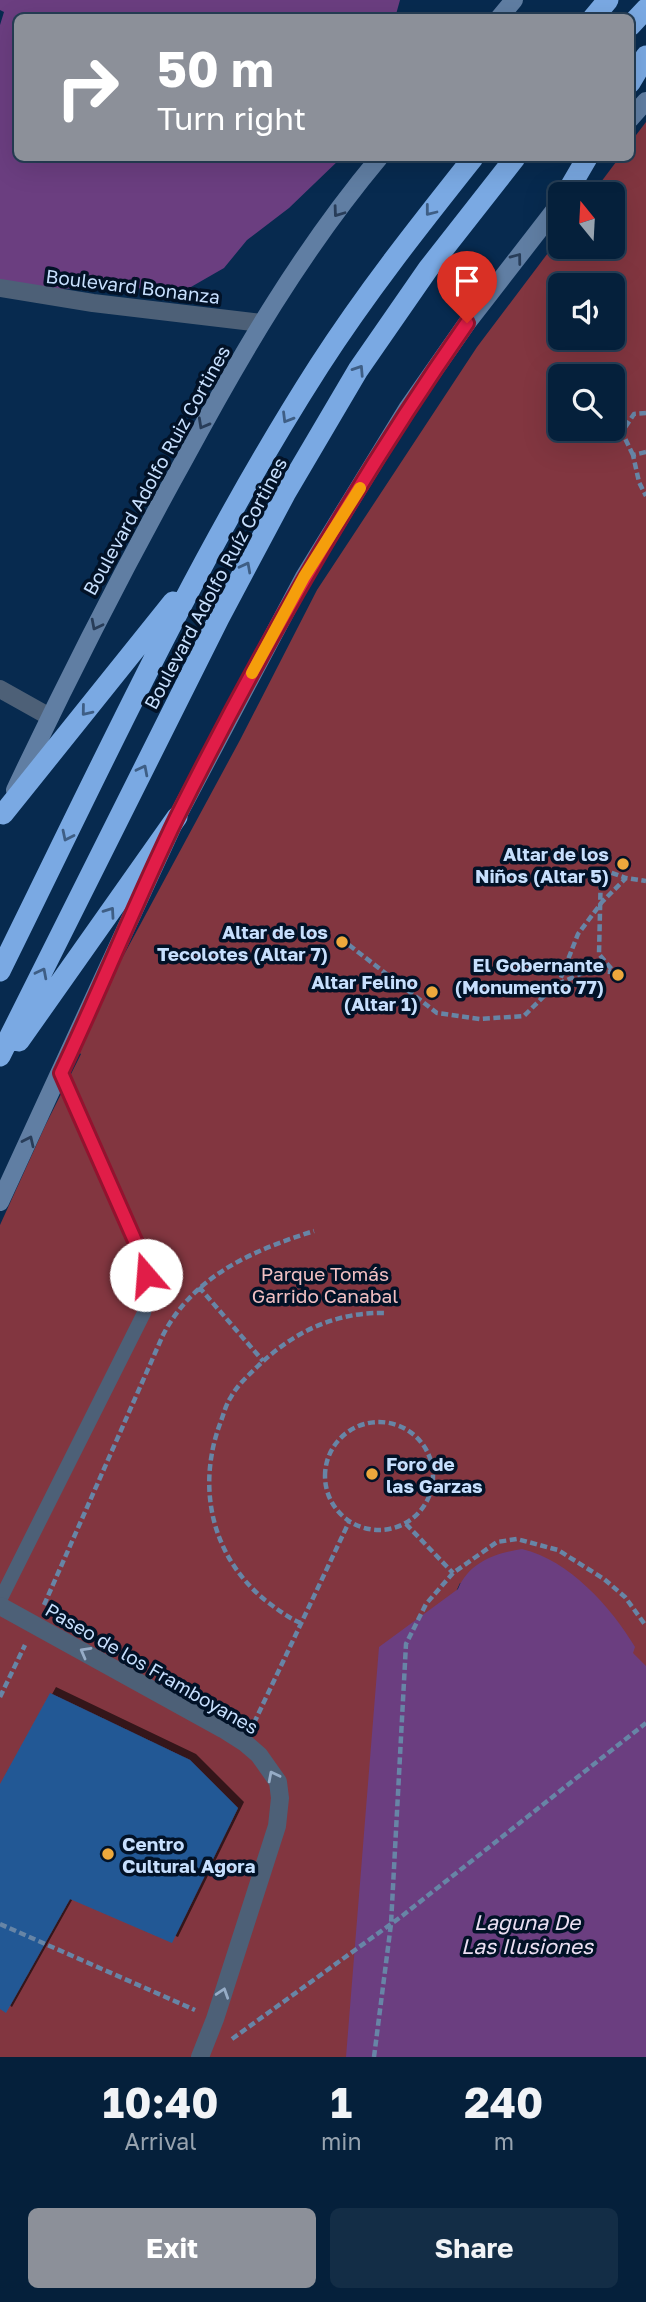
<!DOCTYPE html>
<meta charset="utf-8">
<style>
body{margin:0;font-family:"Golos Text",sans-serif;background:#132d46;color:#f1f3f6;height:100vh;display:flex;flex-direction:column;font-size:26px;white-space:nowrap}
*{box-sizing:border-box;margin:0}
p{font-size:23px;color:#97a3af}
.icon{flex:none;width:38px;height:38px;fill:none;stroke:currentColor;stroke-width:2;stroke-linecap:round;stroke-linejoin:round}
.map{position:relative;height:2057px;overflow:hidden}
.sheet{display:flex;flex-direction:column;background:#05203b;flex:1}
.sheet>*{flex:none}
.hud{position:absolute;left:14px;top:14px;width:620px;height:147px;border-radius:10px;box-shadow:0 7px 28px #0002,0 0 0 2px #263e55;background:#8c9099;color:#fff;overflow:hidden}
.needle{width:46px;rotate:342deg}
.controls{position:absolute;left:548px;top:182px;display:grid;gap:14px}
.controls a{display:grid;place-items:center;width:77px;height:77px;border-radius:10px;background:#05203b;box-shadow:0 7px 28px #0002,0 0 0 2px #263e55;font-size:35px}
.pin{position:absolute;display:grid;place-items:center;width:60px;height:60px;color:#fff;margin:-72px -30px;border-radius:50% 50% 50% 0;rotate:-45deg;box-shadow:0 0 7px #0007}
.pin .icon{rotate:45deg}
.me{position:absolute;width:77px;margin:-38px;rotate:342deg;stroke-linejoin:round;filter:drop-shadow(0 0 5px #0008)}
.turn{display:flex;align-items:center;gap:24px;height:147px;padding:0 28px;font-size:32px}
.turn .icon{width:91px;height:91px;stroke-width:2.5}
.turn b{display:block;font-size:49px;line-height:60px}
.eta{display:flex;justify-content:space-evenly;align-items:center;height:119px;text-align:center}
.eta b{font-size:42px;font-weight:700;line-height:49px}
.button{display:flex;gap:14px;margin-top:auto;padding:14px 28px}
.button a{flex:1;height:80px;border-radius:10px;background:#8c9099;color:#fff;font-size:28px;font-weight:700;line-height:80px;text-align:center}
.button a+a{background:#132d46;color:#f1f3f6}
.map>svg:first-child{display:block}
.green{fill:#823640;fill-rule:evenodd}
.water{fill:#6b3e80}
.building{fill:#235895;filter:url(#shadow)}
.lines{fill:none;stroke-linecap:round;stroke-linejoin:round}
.path{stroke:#6785a6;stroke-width:4.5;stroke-dasharray:7 3.5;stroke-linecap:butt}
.lane{stroke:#4d6077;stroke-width:14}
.street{stroke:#4d6077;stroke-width:18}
.secondary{stroke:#607ea3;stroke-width:18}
.highway{stroke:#7aa9e3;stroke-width:21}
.oneway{stroke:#3e5e85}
.oneway2{stroke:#283d59}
.oneway3{stroke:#96acc7}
.route-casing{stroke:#92132f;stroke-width:18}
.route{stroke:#e11d48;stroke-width:12}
.slow{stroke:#f59e0b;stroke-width:12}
.poi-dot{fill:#eda83c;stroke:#021227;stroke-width:2.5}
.labels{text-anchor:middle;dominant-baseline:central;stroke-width:7;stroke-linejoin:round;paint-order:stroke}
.street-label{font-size:19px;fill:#c7dffd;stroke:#021227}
.poi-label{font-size:19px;font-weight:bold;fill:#c7dffd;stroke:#021227;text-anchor:end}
.park-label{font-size:19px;fill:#f2c0c3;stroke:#021227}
.water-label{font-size:21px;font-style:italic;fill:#ebdff2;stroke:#021227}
</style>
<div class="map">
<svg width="646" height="2057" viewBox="0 0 646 2057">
<defs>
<filter id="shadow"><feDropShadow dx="6" dy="-6" stdDeviation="0" flood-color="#0009"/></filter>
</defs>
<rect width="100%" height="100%" fill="#072a4f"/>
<path class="green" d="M646,122v1625l-186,-164 -18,39 -42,435h-400v-832l45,-99 36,-72 -8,-5 167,-309 77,-150 160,-243 83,-110v10h52v-53h-20l27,-36h11v-15zM560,285h52v53h-52zM560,376h52v53h-52z"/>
<path class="water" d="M0,0h400l-5,18h-377v140h323l-52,50 -42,32 -23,28 -40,23 -84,-5 -100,8v-269l4,-13 -4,-2z
M522,1549c47,11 89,58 113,98l-2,6 13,13v391h-300l33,-410 79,-58c11,-27 38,-36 64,-40z"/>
<path class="building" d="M50,1693l140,67 48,48 -66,135 -102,-44 -64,114 -6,-4v-225z"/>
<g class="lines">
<path class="path" d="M646,452l-13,3 6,27 7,14
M633,455l-11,-23 12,-18 12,-1
M349,945l88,68 43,6 44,-3 36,-36 18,-46 24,-32 24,-24 20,3
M558,984l29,-13 27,1 -15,-18 2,-85 25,9
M199,1287l64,74
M325 1476a54 54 0 1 1 108 0a54 54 0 1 1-108 0Z
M406,1524l47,49
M44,1605l119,-270c31,-60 91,-85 151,-104
M301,1623c-13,-5 -24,-14 -36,-23 -54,-44 -69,-114 -44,-179 3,-8 5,-17 10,-24 7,-13 18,-22 28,-32 35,-33 76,-53 125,-52
M0,1697l25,-52
M254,1723l95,-201
M0,1924l195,86
M232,2039l170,-123 244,-193
M374,2057l17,-133 15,-280 20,-40 27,-31 44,-31 20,-3 41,11 46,29 21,18 21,29"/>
<path class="lane" d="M0,1600l144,-287 4,-21 -5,-33 -83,-186"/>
<path class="street" d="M0,288l93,15 168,20
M0,689l50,28
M0,1606l223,123 22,14 14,12 19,27 2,16 -3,28 -62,193 -15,38"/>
<path class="secondary" d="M499,18l15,-18
M630,119l16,-18
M15,790c53,-112 109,-222 169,-330 57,-106 118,-210 195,-302
M0,1202l177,-385 127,-240 103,-168 60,-86 93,-120"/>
<path class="highway" d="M593,18l15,-18
M630,26l16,-17
M630,83l16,-27
M566,194l21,-36
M3,814l170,-212
M0,971c101,-204 196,-413 319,-605 47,-73 100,-140 154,-208
M19,1041l158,-224
M0,1056l219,-438 66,-124 73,-124 70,-101 87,-111"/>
</g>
<defs><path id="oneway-chevron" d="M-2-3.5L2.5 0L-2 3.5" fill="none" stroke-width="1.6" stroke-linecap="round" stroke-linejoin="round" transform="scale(1.75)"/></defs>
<g class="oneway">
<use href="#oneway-chevron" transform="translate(430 211) rotate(128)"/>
<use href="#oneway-chevron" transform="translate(359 370) rotate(-57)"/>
<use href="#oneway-chevron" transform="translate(287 418) rotate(121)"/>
<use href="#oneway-chevron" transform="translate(246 567) rotate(-62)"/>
<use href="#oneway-chevron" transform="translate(86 711) rotate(129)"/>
<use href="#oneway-chevron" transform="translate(143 770) rotate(-63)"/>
<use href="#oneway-chevron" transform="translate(67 836) rotate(116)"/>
<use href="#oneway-chevron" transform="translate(110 912) rotate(-55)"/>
<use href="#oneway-chevron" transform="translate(42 973) rotate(-63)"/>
</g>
<g class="oneway2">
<use href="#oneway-chevron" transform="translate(338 212) rotate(126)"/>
<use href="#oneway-chevron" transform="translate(517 258) rotate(-53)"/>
<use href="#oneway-chevron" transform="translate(203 424) rotate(119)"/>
<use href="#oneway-chevron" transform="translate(96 625) rotate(117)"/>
<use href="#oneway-chevron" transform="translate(29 1141) rotate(-65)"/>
</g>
<g class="oneway3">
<use href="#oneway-chevron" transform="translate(85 1652) rotate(-151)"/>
<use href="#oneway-chevron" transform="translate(273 1776) rotate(-117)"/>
<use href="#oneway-chevron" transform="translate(223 1993) rotate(-72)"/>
</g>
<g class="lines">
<defs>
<path id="route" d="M146,1275l-3,-16 -82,-186c40,-84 75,-172 116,-256 86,-172 180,-337 290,-494"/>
</defs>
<use href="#route" class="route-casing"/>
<use href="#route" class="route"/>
<path class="slow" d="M252,673l52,-96 56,-89"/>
</g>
<g class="poi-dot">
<circle cx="623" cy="864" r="7"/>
<circle cx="342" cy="942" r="7"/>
<circle cx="618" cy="975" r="7"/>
<circle cx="432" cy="992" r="7"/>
<circle cx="372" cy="1474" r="7"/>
<circle cx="108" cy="1854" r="7"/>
</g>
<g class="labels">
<g class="street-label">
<text transform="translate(133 286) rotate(7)">Boulevard Bonanza</text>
<text transform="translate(156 470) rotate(-61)">Boulevard Adolfo Ruiz Cortines</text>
<text transform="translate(215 583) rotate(-62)">Boulevard Adolfo Ruíz Cortines</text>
<text transform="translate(152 1668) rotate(30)">Paseo de los Framboyanes</text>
</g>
<g class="poi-label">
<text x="609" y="853">Altar de los<tspan x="609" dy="22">Niños (Altar 5)</tspan></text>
<text x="328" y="931">Altar de los<tspan x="328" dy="22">Tecolotes (Altar 7)</tspan></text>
<text x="604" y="964">El Gobernante<tspan x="604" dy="22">(Monumento 77)</tspan></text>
<text x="418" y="981">Altar Felino<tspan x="418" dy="22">(Altar 1)</tspan></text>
<text x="386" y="1463" text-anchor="start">Foro de<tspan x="386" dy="22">las Garzas</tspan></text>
<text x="122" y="1843" text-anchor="start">Centro<tspan x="122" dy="22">Cultural Agora</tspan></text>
</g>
<g class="park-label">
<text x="325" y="1273">Parque Tomás<tspan x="325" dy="22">Garrido Canabal</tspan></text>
</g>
<g class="water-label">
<text x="527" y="1922">Laguna De<tspan x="527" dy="24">Las Ilusiones</tspan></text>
</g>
</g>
</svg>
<div class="controls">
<a><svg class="needle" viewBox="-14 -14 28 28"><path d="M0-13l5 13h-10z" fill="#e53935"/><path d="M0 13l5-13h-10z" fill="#97a3af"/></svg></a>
<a><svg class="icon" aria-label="sound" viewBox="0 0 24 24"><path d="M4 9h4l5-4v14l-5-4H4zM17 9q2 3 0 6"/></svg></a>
<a><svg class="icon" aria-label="search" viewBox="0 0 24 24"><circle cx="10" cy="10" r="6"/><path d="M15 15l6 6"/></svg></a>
</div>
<div class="pin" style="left:467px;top:323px;background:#d93025"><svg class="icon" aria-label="arrive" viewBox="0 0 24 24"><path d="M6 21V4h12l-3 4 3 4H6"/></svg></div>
<svg class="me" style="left:146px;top:1275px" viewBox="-20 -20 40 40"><circle r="19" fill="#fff"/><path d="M0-13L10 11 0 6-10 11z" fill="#e11d48"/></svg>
<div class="hud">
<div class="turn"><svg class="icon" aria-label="right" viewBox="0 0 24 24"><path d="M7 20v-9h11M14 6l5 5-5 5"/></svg><div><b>50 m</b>Turn right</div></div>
</div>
</div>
<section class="sheet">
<div class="eta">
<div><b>10:40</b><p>Arrival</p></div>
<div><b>1</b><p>min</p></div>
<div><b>240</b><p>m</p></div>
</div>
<div class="button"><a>Exit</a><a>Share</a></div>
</section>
